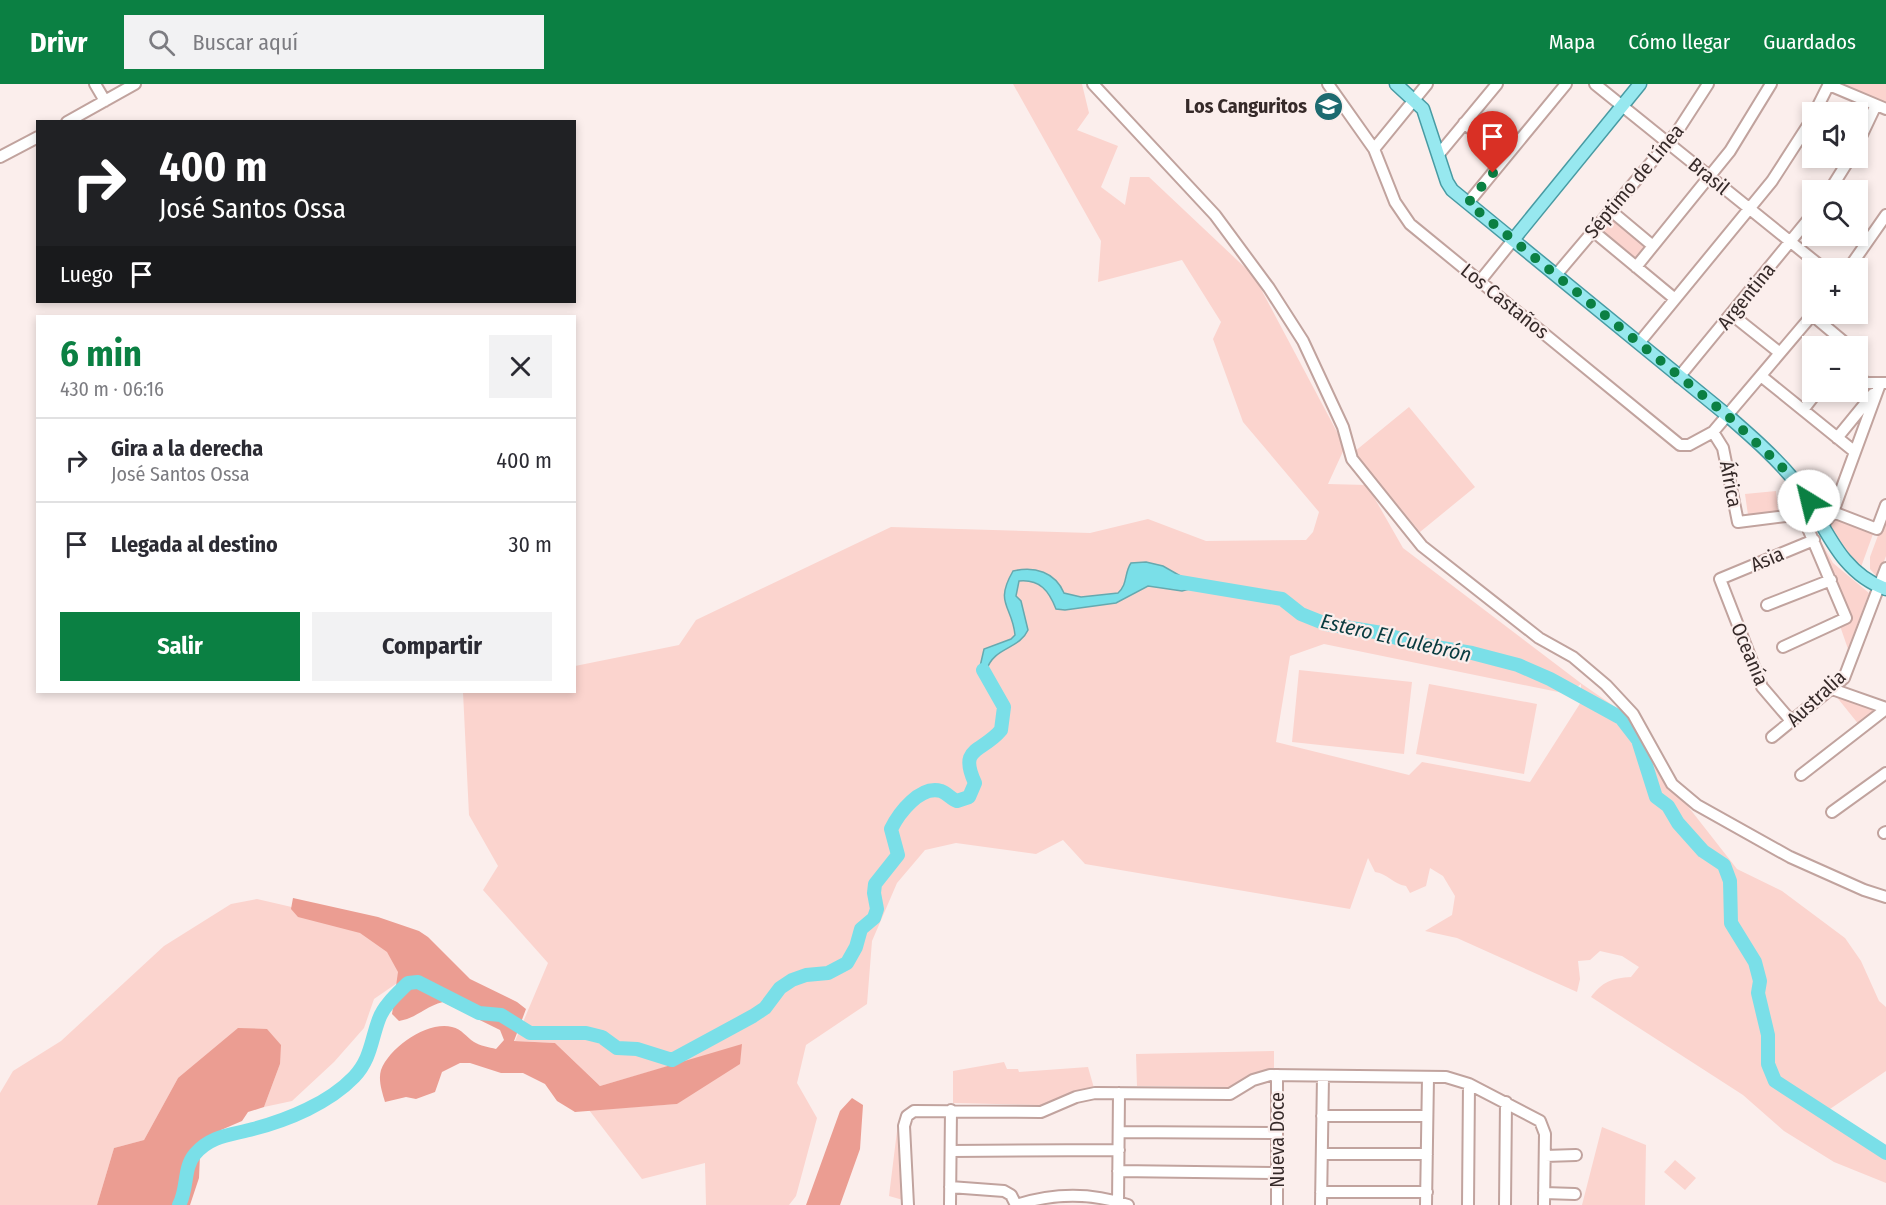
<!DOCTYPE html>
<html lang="es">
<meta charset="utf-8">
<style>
body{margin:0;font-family:"Fira Sans Condensed",sans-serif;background:#f2f2f3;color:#2b2b33;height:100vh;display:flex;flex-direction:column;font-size:22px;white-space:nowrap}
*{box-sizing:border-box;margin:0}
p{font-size:20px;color:#7c7c81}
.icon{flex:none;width:33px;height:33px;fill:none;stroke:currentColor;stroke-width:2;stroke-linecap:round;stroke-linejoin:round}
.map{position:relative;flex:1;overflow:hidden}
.drawer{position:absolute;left:36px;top:231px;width:540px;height:378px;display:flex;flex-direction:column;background:#fff;border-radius:0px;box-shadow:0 3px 9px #0003}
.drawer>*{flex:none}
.guide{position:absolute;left:36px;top:36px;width:540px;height:183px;border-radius:0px;box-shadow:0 3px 9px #0003;background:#202124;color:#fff;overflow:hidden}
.controls{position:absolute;left:1802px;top:18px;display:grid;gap:12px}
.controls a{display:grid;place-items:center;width:66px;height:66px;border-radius:0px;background:#fff;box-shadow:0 3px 9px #0003;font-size:30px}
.pin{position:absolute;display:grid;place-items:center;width:51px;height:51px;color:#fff;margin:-62px -26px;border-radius:50% 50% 50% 0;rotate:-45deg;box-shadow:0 0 6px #0007}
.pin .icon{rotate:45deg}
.me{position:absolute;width:66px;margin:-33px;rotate:324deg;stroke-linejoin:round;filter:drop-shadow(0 0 4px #0008)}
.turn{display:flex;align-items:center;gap:21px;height:126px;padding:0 24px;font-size:27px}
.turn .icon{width:78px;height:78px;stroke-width:2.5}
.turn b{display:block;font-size:42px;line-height:51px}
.then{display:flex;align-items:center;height:57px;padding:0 24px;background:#0003;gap:12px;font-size:22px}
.round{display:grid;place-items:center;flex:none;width:63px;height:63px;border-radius:0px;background:#f2f2f3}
.headline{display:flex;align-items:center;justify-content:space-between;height:102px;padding:0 24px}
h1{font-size:36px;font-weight:700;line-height:45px;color:#0b8043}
.action{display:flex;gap:12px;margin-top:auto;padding:12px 24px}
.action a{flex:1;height:69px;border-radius:0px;background:#0b8043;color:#fff;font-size:24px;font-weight:700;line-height:69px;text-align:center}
.action a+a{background:#f2f2f3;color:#2b2b33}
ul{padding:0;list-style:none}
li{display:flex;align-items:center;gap:18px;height:84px;padding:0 24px;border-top:2px solid #e1e1e2}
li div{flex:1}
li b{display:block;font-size:22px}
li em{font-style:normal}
header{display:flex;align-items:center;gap:36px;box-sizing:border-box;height:84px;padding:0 30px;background:#0b8043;color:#fff}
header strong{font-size:28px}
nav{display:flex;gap:33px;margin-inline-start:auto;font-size:21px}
.search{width:420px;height:54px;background:#f2f2f3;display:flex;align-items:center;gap:15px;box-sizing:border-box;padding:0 21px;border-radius:0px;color:#7c7c81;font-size:22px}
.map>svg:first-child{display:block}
.green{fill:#fbd4ce;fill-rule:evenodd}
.forest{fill:#eb9d92}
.water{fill:#7adfe8;stroke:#66a9af;stroke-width:1.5}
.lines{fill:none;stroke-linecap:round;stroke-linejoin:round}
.river{stroke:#7adfe8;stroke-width:14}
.minor-casing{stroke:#c1a39e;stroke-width:14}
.major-casing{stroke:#489ba3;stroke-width:15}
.minor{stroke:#fff;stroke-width:10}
.major{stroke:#97e8ef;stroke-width:12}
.route{stroke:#0b8043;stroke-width:10;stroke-dasharray:0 18}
.labels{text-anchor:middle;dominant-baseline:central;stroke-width:4.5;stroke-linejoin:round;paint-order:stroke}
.poi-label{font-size:20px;font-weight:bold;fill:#362a29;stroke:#fbeeec;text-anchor:end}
.street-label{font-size:20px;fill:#362a29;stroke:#fbeeec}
.water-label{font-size:21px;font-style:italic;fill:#093b3f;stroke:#fbeeec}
</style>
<header>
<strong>Drivr</strong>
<div class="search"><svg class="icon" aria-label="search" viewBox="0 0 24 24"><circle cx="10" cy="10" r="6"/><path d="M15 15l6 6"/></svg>Buscar aquí</div>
<nav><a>Mapa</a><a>Cómo llegar</a><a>Guardados</a></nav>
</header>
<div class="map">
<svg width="1886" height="1121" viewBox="0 0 1886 1121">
<rect width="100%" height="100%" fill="#fbeeec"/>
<path class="green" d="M1013,0h69l7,29 -12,17 41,16 -17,41 24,18 5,-28h19l105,99 91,171 -17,37 39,1 36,63 179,136 46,32 26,47 83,106 45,22 63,47 16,23 18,40 7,6v64l-56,38 56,37v37l-52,-21 -50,-31 -41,-36 -152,-98c11,-15 21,-19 40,-20l8,-10 -17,-11 -22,-5 -10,9 -12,1 2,18 -3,13 -120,-54 -32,-7 27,-16 3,-19 -12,-20 -13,-8 -4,18 -16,7 -4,-7c-13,-2 -18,-12 -31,-14l-7,-14 -18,51 -265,-45 -22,-24 -27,14 -80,-11 -31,7 -28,33 -25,58 -5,63 -61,41 -9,38 20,35 -21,78 -7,9h-83l-1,-42 -63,16 -53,-69 88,-6 65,-59 -142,41 -45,-43 -40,-2 33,-78 -65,-73 15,-24 -29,-51 -6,-123h111l1,-26 104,-21 17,-25 195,-93 199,6 58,-14 58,22 100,-1 7,-8 6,-20 -76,-90 -30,-83 8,-17 -39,-62 -84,22 3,-41zM1324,560l244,50 13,-10v18l-51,80 -108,-20 -13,13 -133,-33 14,-86z
M1836,0h50v20z
M1489,30l27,22 -13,16 -27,-22z
M1612,132l36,28 -13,17 -36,-29z
M1409,323l66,80 -55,45 -66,-80z
M1776,407l2,21 -30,3 -3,-21z
M1886,430v42l-8,22 -8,-9v-12z
M1833,434l40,16 -12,33 -13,-11 -8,-15 -5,-2 -7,-14z
M1816,449l17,30 36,30 -21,56 -9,-26 9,-6 -35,-82z
M1299,586l113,12 -8,72 -112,-12z
M1429,600l108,20 -13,70 -108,-20z
M1835,611l44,17 -19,14z
M257,815l173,40 -1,22 -55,38 -10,29 -30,34 -42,39 -28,6 16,-43 -102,14 -34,62 -30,8 -17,57h-97v-112l13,-22 48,-30 103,-95 67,-42z
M1274,967v18l-16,3 -24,15 -97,-1 -1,-32z
M1004,978l3,7h11l1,3 69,-5 6,21 -20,4 -32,13 -89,-2v-32z
M898,1039l5,77 -14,-4z
M1602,1043l44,18 -1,60h-63z
M1675,1076l21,18 -11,12 -21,-18z"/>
<path class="forest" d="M293,814l85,19 41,14 9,6 42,42 47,23 9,7 -12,32 41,2 45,43 142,-42 -2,20 -63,40 -102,8 -18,-11 -12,-17 -22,-11h-22l-31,-10h-10l-18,9 -7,20 -19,7 -10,-2 -21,5c-3,-10 -7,-22 -4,-32 9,-23 46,-49 71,-43 10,2 14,10 22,15 6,4 15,5 22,7l8,-9 -4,-10 -57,-28c-19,5 -26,16 -44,19l-7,-7 6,-42 -11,-20 -27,-19 -62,-16 -7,-8z
M238,944l29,1 14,16 -1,19 -16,43 -16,5 -6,9 -21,9 -17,15 -4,10 -1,23 -9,27h-93l17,-57 30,-8 34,-62z
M852,1014l11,7 -3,44 -20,56h-34l34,-94z"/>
<path class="water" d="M1146,478l17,4 28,16 -1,7 -8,2 -34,-5 -32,17 -51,7 -9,-1c-7,-18 -16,-30 -37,-28l-3,15 5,5 7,29c-9,20 -34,16 -42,41l6,11 -6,4 -7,-15 5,-22 27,-10 4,-4c-3,-30 -21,-31 -2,-64 22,-5 42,1 51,22l17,4 37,-4c10,-9 6,-20 13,-30z"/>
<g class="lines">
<path class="river" d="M1174,497l108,18 19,15 25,10 56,9 30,10 60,10 46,12 32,14 71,39 17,22 18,57 12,9 10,17 25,28 21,14 6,16 1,42 24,39 5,19 -2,12 10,42v29l7,17 111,72
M179,1121c9,-16 4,-37 16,-51 16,-19 37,-19 58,-25 35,-9 76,-26 101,-52 17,-18 17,-37 25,-58 5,-14 19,-26 29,-36l10,-1 61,31 22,2 29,18h56l16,4 15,11 20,1 35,11 81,-44 12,-8 15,-20 12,-8 14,-5 22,-2 19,-10 9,-16 5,-18 13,-11 3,-9 -3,-16 1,-9 23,-29 -7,-26c8,-16 29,-44 50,-38 6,2 10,8 16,10l12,-4 6,-14c-17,-37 7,-30 26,-53l3,-23 -21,-37"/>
<defs>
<path id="minor" d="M95,0l10,17
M1093,0l122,131 54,73 34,53 40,86 9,32 70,87 117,92 34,19 33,28 27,29 39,70 25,21 93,52 74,33 22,7
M1328,0l46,65 21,53 15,22 270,221h9l24,-13 100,-118
M1595,0l228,184
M1829,1l57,24
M1815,28l14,-28
M67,38l68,-38
M1464,39l41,35
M1857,61l19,-40
M1374,65l53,-65
M1439,70l58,-70
M0,73l38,-20
M1830,106l20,-32
M1468,119l98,-119
M1610,126l43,36
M1593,147l82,68
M1636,183l94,-116 41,-67
M1849,184l37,-53
M1556,191l121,-143 31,-48
M1480,197l33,-41
M1731,230l49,39
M1812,231l37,31
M1639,259l133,-162 40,-62
M1761,292l94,76
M1679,293l133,-162
M1857,293l10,6h19
M1803,326l14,-18
M1713,348l10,16 15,74 56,-7 10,4 42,99 -63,29
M1837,354l36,-44
M1833,428l44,17 9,-24
M1823,441l10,-13 47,-128
M1767,521l64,-25
M1832,605l54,19
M1792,638l-30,-35 -42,-108 94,-39
M1772,653l72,-59 42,-110
M1801,691l85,-66
M1832,728l54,-39
M1884,749l2,-1
M1322,1032h105
M1119,1048l158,1
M951,1067l168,-1
M1322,1070h105
M1545,1072l31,-1
M1118,1087l159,2
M950,1103l54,4 7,4 5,10
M1321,1108h106
M1544,1109l31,1
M908,1121l-4,-79 3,-10 7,-5 127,1 35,-15 19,-4 135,1 23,-14 17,-5 176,2 23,7 71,37 5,13 -1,71
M950,1121l1,-95
M1016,1121c37,-12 74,-13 112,0
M1118,1121l1,-112
M1277,1121v-130
M1321,1121l2,-129
M1426,1121l2,-128
M1468,1121l1,-121
M1505,1121l1,-103"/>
<path id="major" d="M1396,0l27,25 24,73 5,8 276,226c23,20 46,40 66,64 30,38 41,91 92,109
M1513,156l127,-156"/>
</defs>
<use href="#minor" class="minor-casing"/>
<use href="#major" class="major-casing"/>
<use href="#minor" class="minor"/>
<use href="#major" class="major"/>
</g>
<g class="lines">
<path class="route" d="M1493,89l-25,30 260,213 54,51 27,34"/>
</g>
<defs>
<symbol id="school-disc" viewBox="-11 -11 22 22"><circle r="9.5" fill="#1d6a70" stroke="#fbeeec"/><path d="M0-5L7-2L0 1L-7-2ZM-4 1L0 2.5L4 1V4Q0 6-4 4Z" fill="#fff"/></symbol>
</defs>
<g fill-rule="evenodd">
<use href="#school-disc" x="1312" y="6" width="33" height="33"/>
</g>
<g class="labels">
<g class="poi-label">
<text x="1307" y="22">Los Canguritos</text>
</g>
<g class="street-label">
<text transform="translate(1709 92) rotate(39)">Brasil</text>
<text transform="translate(1634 97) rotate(-50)">Séptimo de Línea</text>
<text transform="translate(1746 212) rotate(-51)">Argentina</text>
<text transform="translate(1505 217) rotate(39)">Los Castaños</text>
<text transform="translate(1731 400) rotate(79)">África</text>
<text transform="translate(1767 475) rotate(-23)">Asia</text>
<text transform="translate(1750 570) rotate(67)">Oceanía</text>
<text transform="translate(1816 614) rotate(-43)">Australia</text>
<text transform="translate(1277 1056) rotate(-90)">Nueva Doce</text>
</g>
<g class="water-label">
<text transform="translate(1396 554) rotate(13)">Estero El Culebrón</text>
</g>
</g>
</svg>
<div class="controls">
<a><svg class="icon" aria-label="sound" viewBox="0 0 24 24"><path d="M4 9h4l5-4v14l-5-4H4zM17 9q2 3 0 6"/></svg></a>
<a><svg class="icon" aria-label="search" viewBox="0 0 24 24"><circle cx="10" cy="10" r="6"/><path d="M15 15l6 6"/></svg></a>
<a>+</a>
<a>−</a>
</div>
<div class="pin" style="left:1493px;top:89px;background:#d93025"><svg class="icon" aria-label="arrive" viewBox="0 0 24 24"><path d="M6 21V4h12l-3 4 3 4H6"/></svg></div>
<svg class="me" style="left:1809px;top:417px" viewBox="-20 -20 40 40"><circle r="19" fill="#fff"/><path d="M0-13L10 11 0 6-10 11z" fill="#0b8043"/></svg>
<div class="guide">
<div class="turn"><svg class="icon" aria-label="right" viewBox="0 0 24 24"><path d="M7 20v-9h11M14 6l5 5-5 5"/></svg><div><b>400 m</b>José Santos Ossa</div></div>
<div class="then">Luego<svg class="icon" aria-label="arrive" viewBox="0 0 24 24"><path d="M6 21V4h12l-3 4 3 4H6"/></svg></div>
</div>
<section class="drawer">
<div class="headline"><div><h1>6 min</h1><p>430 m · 06:16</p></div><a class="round"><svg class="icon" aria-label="close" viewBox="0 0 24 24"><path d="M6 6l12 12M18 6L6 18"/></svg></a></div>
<ul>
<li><svg class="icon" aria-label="right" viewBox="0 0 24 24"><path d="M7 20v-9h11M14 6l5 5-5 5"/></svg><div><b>Gira a la derecha</b><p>José Santos Ossa</p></div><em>400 m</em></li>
<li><svg class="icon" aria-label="arrive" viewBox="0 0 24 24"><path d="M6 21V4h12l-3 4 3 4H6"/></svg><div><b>Llegada al destino</b></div><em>30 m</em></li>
</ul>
<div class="action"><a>Salir</a><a>Compartir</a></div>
</section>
</div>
